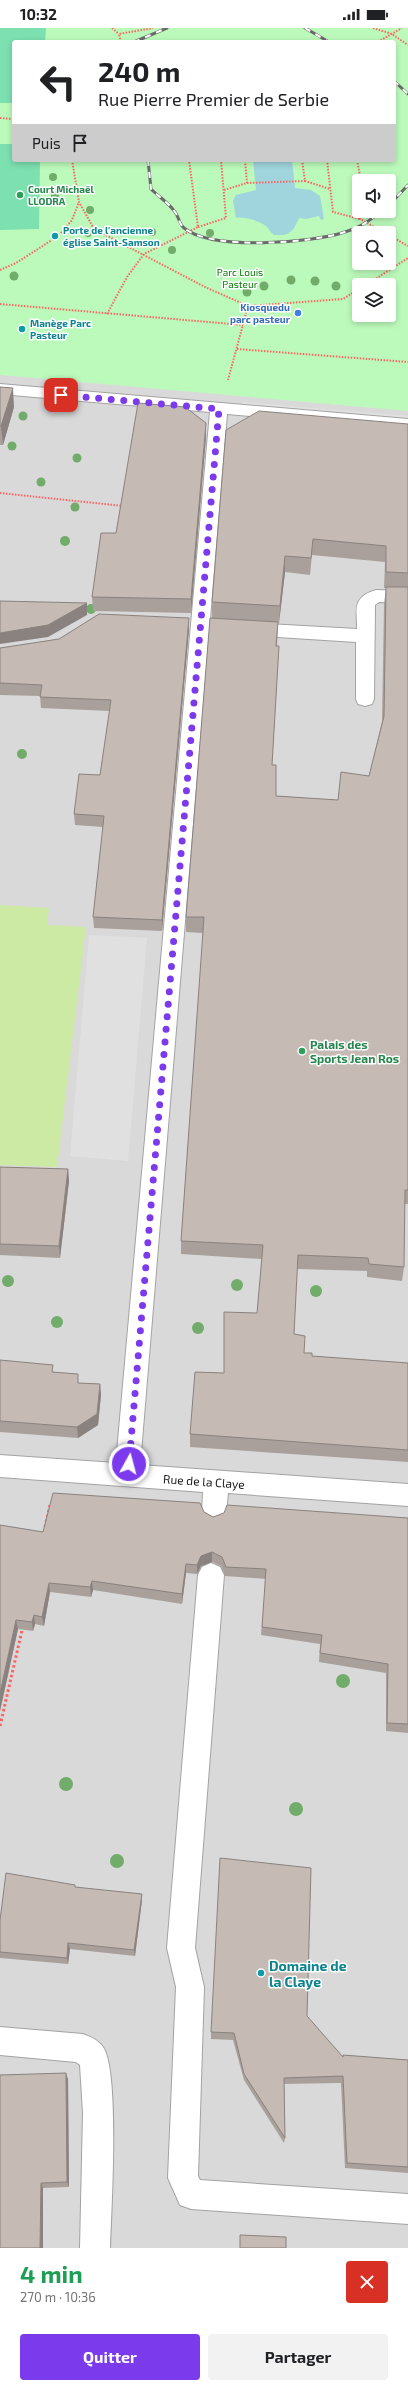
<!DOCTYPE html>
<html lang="fr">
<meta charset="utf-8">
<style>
body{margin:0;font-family:"Exo 2",sans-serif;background:#f2f2f2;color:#202124;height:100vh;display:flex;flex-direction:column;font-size:15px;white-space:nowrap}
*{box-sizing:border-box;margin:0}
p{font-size:13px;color:#757577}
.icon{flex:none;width:22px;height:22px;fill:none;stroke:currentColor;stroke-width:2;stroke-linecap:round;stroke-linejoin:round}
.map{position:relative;height:2220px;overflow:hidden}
.details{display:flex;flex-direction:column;background:#fff;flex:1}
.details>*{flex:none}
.banner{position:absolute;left:12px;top:12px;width:384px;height:122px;border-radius:4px;box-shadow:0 2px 6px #0003;background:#fff;color:#202124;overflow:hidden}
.tools{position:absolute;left:352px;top:146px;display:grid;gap:8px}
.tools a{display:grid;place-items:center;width:44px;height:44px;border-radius:4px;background:#fff;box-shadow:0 2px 6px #0003;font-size:20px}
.pin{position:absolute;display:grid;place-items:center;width:34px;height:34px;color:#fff;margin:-17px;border-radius:8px;box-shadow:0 2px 6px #0006}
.me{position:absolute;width:44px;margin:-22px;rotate:7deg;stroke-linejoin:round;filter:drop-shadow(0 0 3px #0008)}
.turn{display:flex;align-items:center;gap:14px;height:84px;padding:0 20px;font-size:18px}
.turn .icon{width:52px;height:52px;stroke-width:2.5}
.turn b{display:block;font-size:28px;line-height:34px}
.then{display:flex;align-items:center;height:38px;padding:0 20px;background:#0003;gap:8px;font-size:15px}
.round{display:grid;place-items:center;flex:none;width:42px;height:42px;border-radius:4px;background:#f2f2f2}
.headline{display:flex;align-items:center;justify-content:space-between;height:68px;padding:0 20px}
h1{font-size:24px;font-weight:700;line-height:30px;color:#1e9e55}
.cta{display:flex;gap:8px;margin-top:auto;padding:8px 20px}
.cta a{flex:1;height:46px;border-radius:4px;background:#7c3aed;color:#fff;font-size:16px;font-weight:700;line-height:46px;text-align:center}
.cta a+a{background:#f2f2f2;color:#202124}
.status{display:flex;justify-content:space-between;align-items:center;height:28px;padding:0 20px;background:#fff;direction:ltr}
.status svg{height:11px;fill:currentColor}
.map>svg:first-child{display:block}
.residential{fill:#dad9d9;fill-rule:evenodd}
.grass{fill:#cdeaa4}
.park{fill:#bcfabb;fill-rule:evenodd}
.pitch{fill:#7ce0b0}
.parking{fill:#e0e0e0}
.water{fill:#a0d5dd}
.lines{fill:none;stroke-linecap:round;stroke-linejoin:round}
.minor-casing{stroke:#a3a3a3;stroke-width:2}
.path-far1{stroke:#fd6362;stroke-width:2;stroke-dasharray:1.5 1.5;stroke-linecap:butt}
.path{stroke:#fd6362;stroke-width:3;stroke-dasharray:2.5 2.5;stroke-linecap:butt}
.minor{fill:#fff;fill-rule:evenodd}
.rail-casing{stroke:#6a6a6a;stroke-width:3}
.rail{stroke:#fff;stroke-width:2;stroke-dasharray:6;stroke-linecap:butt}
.tree{fill:#71ac6a}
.wall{fill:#a9a09b;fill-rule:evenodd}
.shaded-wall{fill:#8a827e}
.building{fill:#c5bab4;stroke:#8a827e}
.route{stroke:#7c3aed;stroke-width:7;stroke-dasharray:0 12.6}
.leisure-dot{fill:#2e9e5b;stroke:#fff;stroke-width:1.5}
.culture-dot{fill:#0f9aa8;stroke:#fff;stroke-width:1.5}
.shop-dot{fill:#3f7fe0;stroke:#fff;stroke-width:1.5}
.labels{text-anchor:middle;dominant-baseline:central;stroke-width:3;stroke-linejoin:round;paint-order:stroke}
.far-leisure-label{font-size:10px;font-weight:bold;fill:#27864d;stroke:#fff;text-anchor:start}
.far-culture-label{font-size:10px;font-weight:bold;fill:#0d838f;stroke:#fff;text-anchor:start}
.far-park-label{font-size:10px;fill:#0a7b08;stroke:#fff}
.far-shop-label{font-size:10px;font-weight:bold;fill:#366cbe;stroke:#fff;text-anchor:end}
.leisure-label{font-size:12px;font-weight:bold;fill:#27864d;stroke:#fff;text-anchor:start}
.street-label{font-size:12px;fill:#1c1c1c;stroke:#fff}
.near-culture-label{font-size:14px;font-weight:bold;fill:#0d838f;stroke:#fff;text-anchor:start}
</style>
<div class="status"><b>10:32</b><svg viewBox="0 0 49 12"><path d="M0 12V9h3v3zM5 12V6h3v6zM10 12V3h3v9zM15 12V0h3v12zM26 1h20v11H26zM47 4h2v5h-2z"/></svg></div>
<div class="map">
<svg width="408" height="2220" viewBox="0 0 408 2220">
<rect width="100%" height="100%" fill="#eee8e1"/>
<path class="residential" d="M0,0h408v2220h-408zM14,14h380v118h-380zM359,153h30v30h-30zM359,205h30v30h-30zM359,257h30v30h-30z"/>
<path class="grass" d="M0,877l49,3 -2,17 39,2 -29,240 -57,-2z"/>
<path class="park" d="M0,0h408v383l-408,-36zM14,14h380v118h-380zM359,153h30v30h-30zM359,205h30v30h-30zM359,257h30v30h-30z"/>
<path class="pitch" d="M0,0h46l-1,14h-31v61h-14z
M0,116h14v16h26l-1,69 -39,1z"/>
<path class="parking" d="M242,374l166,14v6l-167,-13z
M89,907l58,3 -19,223 -58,-5z"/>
<path class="water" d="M253,132h39l3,28 16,2 9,6 4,23 -3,1 -2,-4 -13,3 -7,-1c-6,14 -9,18 -25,17 -4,-3 -5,-6 -8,-9 -6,-5 -23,-10 -30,-8l-3,-17 3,-6 20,-5z"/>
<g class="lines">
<defs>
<path id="minor" d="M0,356l408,35v10l-181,-15 -87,1051 268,19v22l-180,-13 -2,20 -3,8 -9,4 -9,-4 -3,-8 1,-21 -203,-15v-22l116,8 94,-1051 -210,-18z
M376,562l32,1v12l-29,-1 -4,3 -1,94 -2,5 -7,2 -7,-2 -2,-5v-57l-108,-7 -6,-2 -3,-4 3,-4 6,-2 109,6c0,-20 -5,-32 19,-39z
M211,1535l9,4 4,8 -29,373 9,39 -6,189 2,4 208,14v30l-217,-15 -11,-4 -12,-27 8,-191 -9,-39 31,-373 4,-8z
M0,1999l83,7c8,3 15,6 20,13 17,24 8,166 7,201h-30l3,-135 -3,-48 -4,-3 -76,-7z"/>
</defs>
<use href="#minor" class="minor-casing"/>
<path class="path-far1" d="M112,0l7,6
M373,0l19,6 16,11
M121,14l-2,-8 34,-6
M378,14l24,-14
M0,90l14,1
M72,132l7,42 15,27 111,58 43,19 -20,74
M302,132l3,21 25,8
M327,132l6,52 27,7
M357,132l4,21
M247,155l58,-2
M224,162l23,-7 -2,-23
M366,183l-6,8 25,14
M198,199l28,-9 -5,-58
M61,205l11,-13 7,-18
M389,207l19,11
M0,242l16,-7 36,-23
M366,257l42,-27
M0,276l243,21
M248,278l95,-7 16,-10
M107,286l20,-37 17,-23 54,-27 -9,-67
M237,321l171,13
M0,465l123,13"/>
<path class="path" d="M45,1499l5,-22
M0,1698l23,-100"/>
<use href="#minor" class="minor"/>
<defs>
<path id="rail" d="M305,0l24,14
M134,14l33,-14
M394,53l14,13
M148,132l3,29c8,8 18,14 24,23 4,5 4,12 9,16 28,23 128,15 161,4 15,-4 25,-12 37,-21
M389,177l19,-20"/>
</defs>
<use href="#rail" class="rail-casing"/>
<use href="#rail" class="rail"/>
</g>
<g class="tree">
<circle cx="53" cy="149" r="4"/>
<circle cx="55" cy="167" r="4"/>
<circle cx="90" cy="182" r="4"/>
<circle cx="152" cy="204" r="4"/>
<circle cx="88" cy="205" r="4"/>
<circle cx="210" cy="205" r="4"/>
<circle cx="172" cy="222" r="4"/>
<circle cx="14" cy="248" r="4.5"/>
<circle cx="291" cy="252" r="4.5"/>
<circle cx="315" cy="253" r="4.5"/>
<circle cx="264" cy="258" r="4.5"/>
<circle cx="336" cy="258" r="4.5"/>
<circle cx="247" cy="264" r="4.5"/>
<circle cx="23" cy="388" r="4.5"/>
<circle cx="12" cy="418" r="4.5"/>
<circle cx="77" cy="430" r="4.5"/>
<circle cx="41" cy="454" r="4.5"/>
<circle cx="75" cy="479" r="4.5"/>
<circle cx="65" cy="513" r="5"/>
<circle cx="91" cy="581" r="5"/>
<circle cx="22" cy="726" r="5"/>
<circle cx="8" cy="1253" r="6"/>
<circle cx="237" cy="1257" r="6"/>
<circle cx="316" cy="1263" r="6"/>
<circle cx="57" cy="1294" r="6"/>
<circle cx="198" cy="1300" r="6"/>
<circle cx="343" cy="1653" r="7"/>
<circle cx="66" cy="1756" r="7"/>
<circle cx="296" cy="1781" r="7"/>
<circle cx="117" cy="1833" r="7"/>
</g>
<path class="wall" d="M0,359l14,20 -11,38h-3z
M408,396v780h-4v63l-2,14 -35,-4v-6l-70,-2 -3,65 10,19 8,3 96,7v99l-218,-15v-13l67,-121 5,-54 -81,-5v-13l22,-308 -17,-1v-15l26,-299v-16zM312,527l73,7 -1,26h2l-2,16 -2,118 -13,54 -31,24 -62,-4 -4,-31 6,-103 1,-16h-2l1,-23h1l6,-51 25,3z
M206,409l-15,176 -98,-2 -1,-14 24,-64z
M189,601l-27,302 -68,-3 -1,-11 10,-90 -28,-2 -1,-11 26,-39 10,-64 -69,-3 -1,-12 -40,-1v-47z
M0,1139l68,2 1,12 -9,77 -60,-3z
M0,1332l54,12 25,11 21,1 1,11 -3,30 -20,13 -78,-6z
M204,1484l9,5 195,1v215l-22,-2v-58l-67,-11 1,-18 -59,-9 5,-56 -41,-3 -4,-10 -9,-4 -11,4 -4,8 -11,-1 -4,31 -89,-14 -2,7 -41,-5 -6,34 -9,-2 -2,7 -15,-2 -18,82v-186l43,7z
M76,1860l66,12 -7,56 -65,-7 -2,15 -68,-6v-38z
M307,1988l35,41 1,-2 65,5v113l-63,-5 -4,-85 -57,1 1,54 -1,5 -40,-63 -11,-40 -22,-1v-7z
M68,2051l1,108 -26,1v60h-43z"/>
<path class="shaded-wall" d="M13,360l1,19 -11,38 -2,-19z
M206,395v14l-15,176v-14z
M285,528v16l-6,51 1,-17z
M87,575v12l-39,22 -48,7v-11z
M189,590v11l-27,302v-11z
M68,1141l1,12 -9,77 -1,-12z
M100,1356l1,11 -3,30 -20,13 -1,-11z
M212,1524v10l-11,4 -4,8v-9l4,-9z
M186,1536v9l-4,31v-10z
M92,1553l1,9 -2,7 -1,-10z
M49,1555l1,9 -6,34 -2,-9z
M34,1587l1,9 -2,7 -1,-9z
M16,1592l2,9 -18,82v-18z
M142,1866v6l-7,56 -1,-6z
M68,1915l2,6 -2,15 -1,-6z
M66,2045l2,6 1,108 -2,-5z
M41,2155l2,5v60h-3z"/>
<path class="building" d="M0,359l13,1 -12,38h-1z
M138,375l47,4 21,16 -15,176 -99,-2 9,-64h15z
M259,383l149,13v149l-22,-1v-26l-73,-7 -2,19 -26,-2 -5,50 -68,-4 14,-172z
M386,559h22v603h-3l-1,77 -35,-3 -1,-6 -70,-3 -4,79 11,2 -1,17h8v3l96,7v87l-218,-16 5,-62 29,1v-61l33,1 6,-68 -82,-4 23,-324h-18l24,-299 68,4 -2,24h3l-7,119h4v31l62,4 3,-28 28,4 15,-60z
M0,573l87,2 -39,22 -48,8z
M99,586l90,4 -27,302 -69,-3 11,-101 -30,-2 5,-40 21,1 11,-75 -71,-3 2,-12 -42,-2v-35l59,-9z
M0,1139l68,2 -9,77 -59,-2z
M0,1332l53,5 -1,7 26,2v9l22,1 -3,30 -20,13 -77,-6z
M53,1465l147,10 4,9 9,5 11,-4 3,-8 181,13v206l-21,-1 1,-59 -68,-11 2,-18 -60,-8 4,-58 -40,-2 -4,-10 -10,-5 -11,4 -4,9 -11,-1 -4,30 -90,-13 -2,6 -41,-4 -7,34 -8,-2 -2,7 -16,-2 -16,73v-168l43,7z
M220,1830l91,10 -4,148 36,41v-2l65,5v107l-61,-4 -4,-87 -59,2 1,60 -41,-64 -10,-41 -23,-1z
M6,1845l69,12v2l67,7 -8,56 -66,-7 -1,15 -67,-6v-32z
M66,2045l1,109 -26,1 -1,65h-40v-173z
M240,2207l46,2v11h-46z"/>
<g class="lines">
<path class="route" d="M61,367l158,14 -90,1055"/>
</g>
<g class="leisure-dot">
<circle cx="20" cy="167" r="4"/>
<circle cx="302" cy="1023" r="4"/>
</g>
<g class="culture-dot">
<circle cx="55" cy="208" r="4"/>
<circle cx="22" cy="301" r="4"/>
<circle cx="261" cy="1945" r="4"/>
</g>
<circle class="shop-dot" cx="298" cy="285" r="4"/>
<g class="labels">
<g class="far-leisure-label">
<text x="28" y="161">Court Michaël<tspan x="28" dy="12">LLODRA</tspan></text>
</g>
<g class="far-culture-label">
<text x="63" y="202">Porte de l'ancienne<tspan x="63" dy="12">église Saint-Samson</tspan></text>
<text x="30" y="295">Manège Parc<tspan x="30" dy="12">Pasteur</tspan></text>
</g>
<g class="far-park-label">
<text x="240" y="244">Parc Louis<tspan x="240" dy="12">Pasteur</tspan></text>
</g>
<g class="far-shop-label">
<text x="290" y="279">Kiosquedu<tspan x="290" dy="12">parc pasteur</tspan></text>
</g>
<g class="leisure-label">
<text x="310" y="1016">Palais des<tspan x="310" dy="14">Sports Jean Ros</tspan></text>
</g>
<g class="street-label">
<text transform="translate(204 1453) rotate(4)">Rue de la Claye</text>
</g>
<g class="near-culture-label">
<text x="269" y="1937">Domaine de<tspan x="269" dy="16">la Claye</tspan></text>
</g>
</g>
</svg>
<div class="tools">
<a><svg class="icon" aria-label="sound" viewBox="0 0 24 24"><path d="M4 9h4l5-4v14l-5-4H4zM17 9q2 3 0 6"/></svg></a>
<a><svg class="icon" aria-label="search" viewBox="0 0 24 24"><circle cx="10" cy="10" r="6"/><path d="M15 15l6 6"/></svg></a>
<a><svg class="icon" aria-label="layers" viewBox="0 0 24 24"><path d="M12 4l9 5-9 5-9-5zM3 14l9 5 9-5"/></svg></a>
</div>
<div class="pin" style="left:61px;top:367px;background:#d93025"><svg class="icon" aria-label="arrive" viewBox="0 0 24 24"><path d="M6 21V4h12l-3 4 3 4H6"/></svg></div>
<svg class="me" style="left:129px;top:1436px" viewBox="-20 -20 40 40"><circle r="17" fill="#7c3aed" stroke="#fff" stroke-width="3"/><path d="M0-11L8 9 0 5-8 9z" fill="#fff"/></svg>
<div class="banner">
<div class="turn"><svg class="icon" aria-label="left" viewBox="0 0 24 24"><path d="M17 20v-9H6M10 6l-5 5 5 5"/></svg><div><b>240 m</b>Rue Pierre Premier de Serbie</div></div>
<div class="then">Puis<svg class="icon" aria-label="arrive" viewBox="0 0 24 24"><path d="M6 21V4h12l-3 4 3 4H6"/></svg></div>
</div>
</div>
<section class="details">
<div class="headline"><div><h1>4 min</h1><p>270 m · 10:36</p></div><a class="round" style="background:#d93025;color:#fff"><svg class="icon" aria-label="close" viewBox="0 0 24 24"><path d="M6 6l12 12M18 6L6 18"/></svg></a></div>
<div class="cta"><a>Quitter</a><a>Partager</a></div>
</section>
